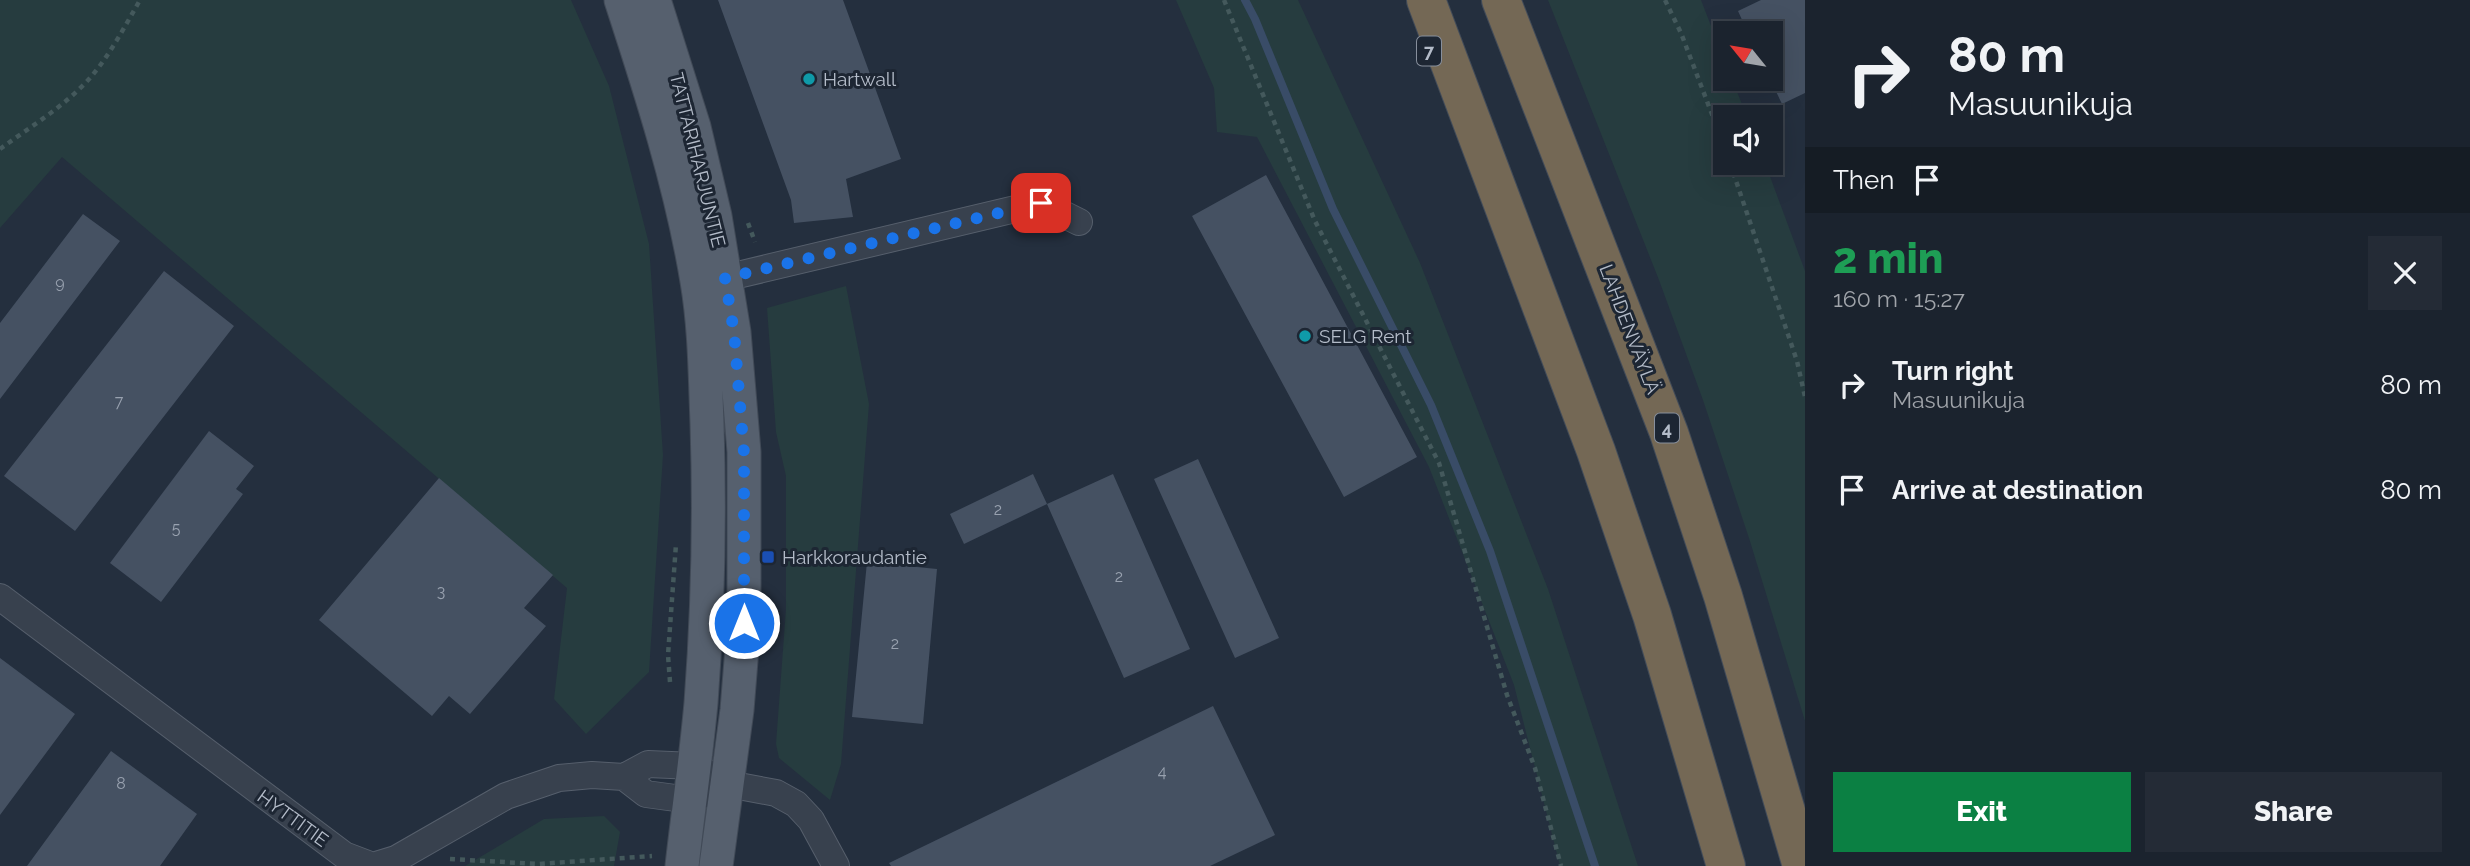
<!DOCTYPE html>
<meta charset="utf-8">
<style>
body{margin:0;font-family:Raleway,sans-serif;background:#242b36;color:#f1f3f6;height:100vh;display:flex;flex-direction:column;font-size:26px;white-space:nowrap}
*{box-sizing:border-box;margin:0}
p{font-size:23px;color:#a0a4aa}
.icon{flex:none;width:38px;height:38px;fill:none;stroke:currentColor;stroke-width:2;stroke-linecap:round;stroke-linejoin:round}
.map{position:relative;flex:1;overflow:hidden}
.drawer{display:flex;flex-direction:column;background:#1b232e;width:665px}
.drawer>*{flex:none}
.banner{background:#1b232e;color:#f1f3f6;overflow:hidden}
.needle{width:46px;rotate:300deg}
.fabs{position:absolute;left:1713px;top:21px;display:grid;gap:14px}
.fabs a{display:grid;place-items:center;width:70px;height:70px;border-radius:0px;background:#1b232e;box-shadow:0 7px 28px #0002,0 0 0 2px #39404a;font-size:35px}
.pin{position:absolute;display:grid;place-items:center;width:60px;height:60px;color:#fff;margin:-30px;border-radius:14px;box-shadow:0 4px 10px #0006}
.me{position:absolute;width:77px;margin:-38px;rotate:0deg;stroke-linejoin:round;filter:drop-shadow(0 0 5px #0008)}
.turn{display:flex;align-items:center;gap:24px;height:147px;padding:0 28px;font-size:32px}
.turn .icon{width:91px;height:91px;stroke-width:2.5}
.turn b{display:block;font-size:49px;line-height:60px}
.then{display:flex;align-items:center;height:66px;padding:0 28px;background:#0003;gap:14px;font-size:26px}
.round{display:grid;place-items:center;flex:none;width:74px;height:74px;border-radius:0px;background:#242b36}
.summary{display:flex;align-items:center;justify-content:space-between;height:119px;padding:0 28px}
h1{font-size:42px;font-weight:800;line-height:52px;color:#1e9e55}
.primary-button{display:flex;gap:14px;margin-top:auto;padding:14px 28px}
.primary-button a{flex:1;height:80px;border-radius:0px;background:#0b8043;color:#fff;font-size:28px;font-weight:800;line-height:80px;text-align:center}
.primary-button a+a{background:#242b36;color:#f1f3f6}
ul{padding:0;list-style:none}
li{display:flex;align-items:center;gap:21px;height:105px;padding:0 28px}
li div{flex:1}
li b{display:block;font-size:26px}
li em{font-style:normal}
main{display:flex;flex:1;min-height:0}
.map>svg:first-child{display:block}
.green{fill:#263c3f}
.lines{fill:none;stroke-linecap:round;stroke-linejoin:round}
.stream{stroke:#394c67;stroke-width:8}
.building{fill:#455162}
.minor-casing{stroke:#565f6c;stroke-width:28}
.major-casing{stroke:#414a57;stroke-width:35}
.highway-casing{stroke:#434c59;stroke-width:40}
.path{stroke:#44595c;stroke-width:4.5;stroke-dasharray:5 5;stroke-linecap:butt}
.minor{stroke:#38414e;stroke-width:26}
.major{stroke:#56606e;stroke-width:33}
.highway{stroke:#746855;stroke-width:38}
.route{stroke:#1a73e8;stroke-width:12;stroke-dasharray:0 21.6}
.culture-dot{fill:#0f9aa8;stroke:#1d2633;stroke-width:2.5}
.transit-dot{fill:#1a4fb4;stroke:#1d2633;stroke-width:2.5}
.labels{text-anchor:middle;dominant-baseline:central;stroke-width:6;stroke-linejoin:round;paint-order:stroke}
.number-label{font-size:16px;fill:#98a1af}
.shield{fill:#1d2633;stroke:#878f9c;stroke-width:2}
.shield-label{font-size:18px;font-weight:bold;fill:#b4bcc9}
.poi-label{font-size:19px;fill:#b4bcc9;stroke:#1d2633;text-anchor:start}
.street-label{font-size:19px;fill:#b4bcc9;stroke:#1d2633}
</style>
<main>
<div class="map">
<svg width="1805" height="866" viewBox="0 0 1805 866">
<rect width="100%" height="100%" fill="#242f3e"/>
<path class="green" d="M0,0h571l38,86 40,158 14,211 -14,217 -63,62 -32,-35 13,-111 -505,-431 -62,71z
M1176,0h122l122,263 128,326 90,277h-78l-46,-181 -85,-218 -172,-330 -40,-5 -3,-44z
M1548,0h153l24,62 1,17h6l15,38h-21v46h39l40,108v450l-56,-183 -46,-138 -44,-120z
M846,286l23,118 -28,360 -11,36 -51,-42 -3,-14 10,-135v-133l-10,-44 -9,-124z
M604,816l16,16 -6,34h-149l79,-47z"/>
<g class="lines">
<path class="stream" d="M1245,0l10,19 78,190 98,196 59,146 105,315"/>
</g>
<path class="building" d="M718,0h125l58,159 -55,20 7,38 -59,6 -3,-23z
M1761,0h44v93l-23,11 -12,-25 1,-46h-23l-10,-22z
M1266,175l151,282 -73,40 -152,-281z
M83,214l37,27 -120,158v-76z
M164,271l70,55 -159,205 -71,-55z
M209,431l45,35 -18,23 7,5 -82,108 -51,-39z
M1198,459l81,179 -44,20 -81,-179z
M1033,474l14,30 -83,40 -14,-30z
M1113,474l77,175 -66,29 -77,-174z
M439,478l114,97 -29,33 22,18 -76,88 -21,-18 -17,20 -113,-96z
M867,562l70,7 -14,155 -71,-7z
M0,658l75,56 -75,101z
M1213,706l62,129 -65,31h-319l-2,-3z
M111,751l86,63 -37,52h-133z"/>
<g class="lines">
<defs>
<path id="minor" d="M706,280l19,-2 316,-75 38,19
M0,597l344,258 29,11 23,-7 110,-63 53,-18 33,-3 32,2 22,17 44,6 38,-16
M624,777l24,-13 46,2 34,18 48,9 20,11 15,16 25,46"/>
<path id="major" d="M621,0c30,92 60,185 76,281 8,47 8,94 10,142 3,93 1,187 -6,280 -5,55 -13,109 -19,163
M654,0l40,127 21,89 19,116 10,120v171l-7,87 -21,156"/>
<path id="highway" d="M1426,0l170,451 56,164 74,251
M1501,0l168,433 54,163 79,270"/>
</defs>
<use href="#minor" class="minor-casing"/>
<use href="#major" class="major-casing"/>
<use href="#highway" class="highway-casing"/>
<path class="path" d="M1224,0l91,221 124,242 68,232 28,73 26,98
M1665,0l16,33 45,118
M0,149c30,-22 65,-43 90,-71 20,-23 35,-52 50,-78
M1730,163l67,198 8,36
M748,223l7,19
M670,682l-2,-27 8,-111
M450,859l88,5 114,-8"/>
<use href="#minor" class="minor"/>
<use href="#major" class="major"/>
<use href="#highway" class="highway"/>
</g>
<g class="lines">
<path class="route" d="M744,623v-170l-10,-121 -9,-54 316,-75"/>
</g>
<g class="culture-dot">
<circle cx="809" cy="79" r="7"/>
<circle cx="1305" cy="336" r="7"/>
</g>
<rect class="transit-dot" x="761" y="550" width="14" height="14" rx="3.5"/>
<g class="labels">
<g class="number-label">
<text x="60" y="282">9</text>
<text x="119" y="401">7</text>
<text x="998" y="509">2</text>
<text x="176" y="528">5</text>
<text x="1119" y="576">2</text>
<text x="441" y="591">3</text>
<text x="895" y="643">2</text>
<text x="1162" y="771">4</text>
<text x="121" y="783">8</text>
</g>
<g class="shield">
<rect x="1417" y="36.5" width="24" height="29" rx="5"/>
<rect x="1655" y="413.5" width="24" height="29" rx="5"/>
</g>
<g class="shield-label">
<text x="1429" y="51">7</text>
<text x="1667" y="428">4</text>
</g>
<g class="poi-label">
<text x="823" y="79">Hartwall</text>
<text x="1319" y="336">SELG Rent</text>
<text x="782" y="557">Harkkoraudantie</text>
</g>
<g class="street-label">
<text transform="translate(698 160) rotate(76)">TATTARIHARJUNTIE</text>
<text transform="translate(1630 329) rotate(69)">LAHDENVÄYLÄ</text>
<text transform="translate(293 818) rotate(36)">HYTTITIE</text>
</g>
</g>
</svg>
<div class="fabs">
<a><svg class="needle" viewBox="-14 -14 28 28"><path d="M0-13l5 13h-10z" fill="#e53935"/><path d="M0 13l5-13h-10z" fill="#a0a4aa"/></svg></a>
<a><svg class="icon" aria-label="sound" viewBox="0 0 24 24"><path d="M4 9h4l5-4v14l-5-4H4zM17 9q2 3 0 6"/></svg></a>
</div>
<div class="pin" style="left:1041px;top:203px;background:#d93025"><svg class="icon" aria-label="arrive" viewBox="0 0 24 24"><path d="M6 21V4h12l-3 4 3 4H6"/></svg></div>
<svg class="me" style="left:744px;top:623px" viewBox="-20 -20 40 40"><circle r="17" fill="#1a73e8" stroke="#fff" stroke-width="3"/><path d="M0-11L8 9 0 5-8 9z" fill="#fff"/></svg>
</div>
<section class="drawer">
<div class="banner">
<div class="turn"><svg class="icon" aria-label="right" viewBox="0 0 24 24"><path d="M7 20v-9h11M14 6l5 5-5 5"/></svg><div><b>80 m</b>Masuunikuja</div></div>
<div class="then">Then<svg class="icon" aria-label="arrive" viewBox="0 0 24 24"><path d="M6 21V4h12l-3 4 3 4H6"/></svg></div>
</div>
<div class="summary"><div><h1>2 min</h1><p>160 m · 15:27</p></div><a class="round"><svg class="icon" aria-label="close" viewBox="0 0 24 24"><path d="M6 6l12 12M18 6L6 18"/></svg></a></div>
<ul>
<li><svg class="icon" aria-label="right" viewBox="0 0 24 24"><path d="M7 20v-9h11M14 6l5 5-5 5"/></svg><div><b>Turn right</b><p>Masuunikuja</p></div><em>80 m</em></li>
<li><svg class="icon" aria-label="arrive" viewBox="0 0 24 24"><path d="M6 21V4h12l-3 4 3 4H6"/></svg><div><b>Arrive at destination</b></div><em>80 m</em></li>
</ul>
<div class="primary-button"><a>Exit</a><a>Share</a></div>
</section>
</main>
